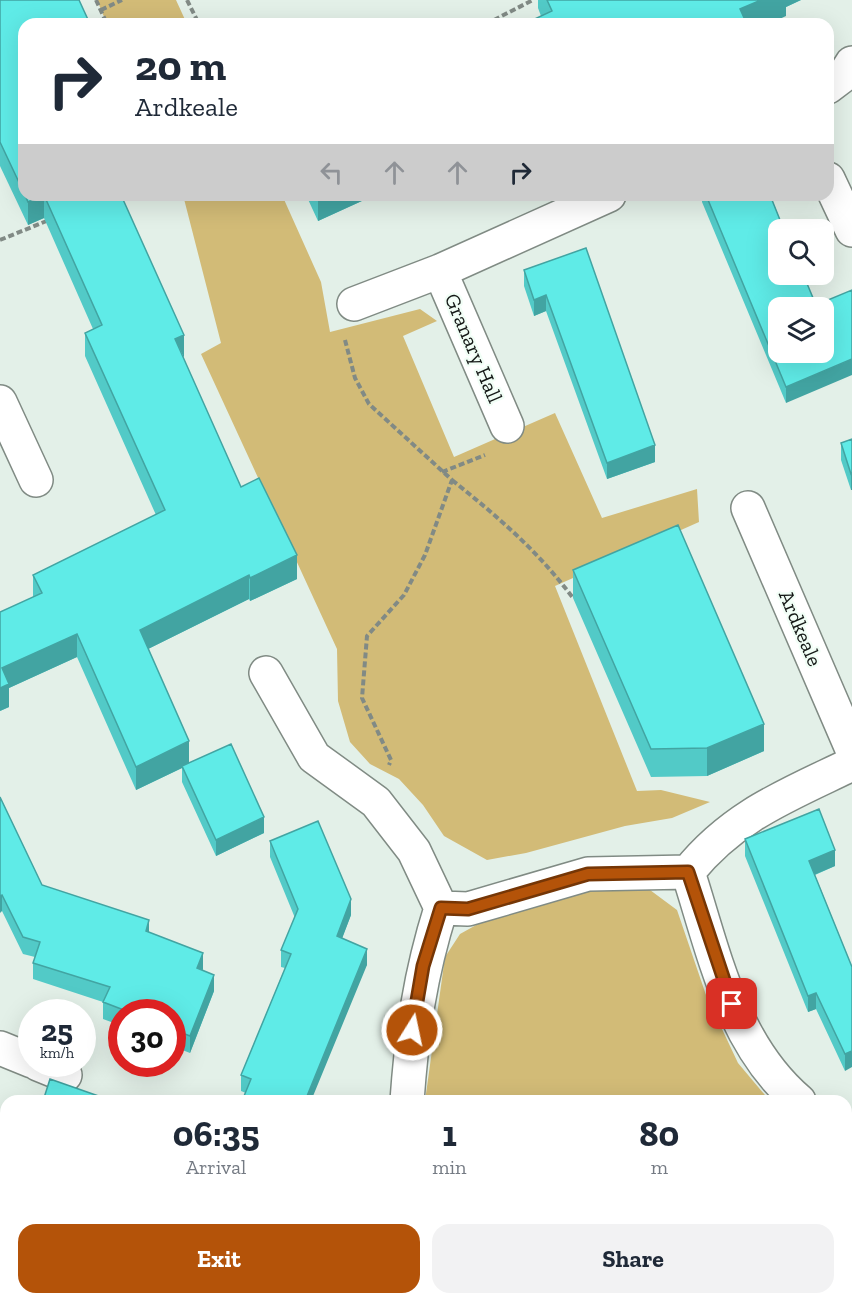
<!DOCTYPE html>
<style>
body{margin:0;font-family:"Zilla Slab",serif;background:#f2f2f3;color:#1f2937;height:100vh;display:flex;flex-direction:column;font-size:22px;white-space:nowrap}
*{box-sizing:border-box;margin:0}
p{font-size:20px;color:#747a83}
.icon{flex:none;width:33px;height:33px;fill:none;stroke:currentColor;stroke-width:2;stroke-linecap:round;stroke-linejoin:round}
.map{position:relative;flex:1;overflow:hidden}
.sheet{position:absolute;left:0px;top:1095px;width:852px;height:210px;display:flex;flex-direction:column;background:#fff;border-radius:18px 18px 0 0;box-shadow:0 6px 24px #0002}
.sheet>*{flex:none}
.guide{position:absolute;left:18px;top:18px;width:816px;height:183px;border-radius:18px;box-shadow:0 6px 24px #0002;background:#fff;color:#1f2937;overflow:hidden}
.fabs{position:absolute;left:768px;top:219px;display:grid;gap:12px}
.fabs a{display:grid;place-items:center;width:66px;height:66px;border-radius:12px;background:#fff;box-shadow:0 6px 24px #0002;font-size:30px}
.speed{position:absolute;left:18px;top:999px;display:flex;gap:12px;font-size:30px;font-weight:700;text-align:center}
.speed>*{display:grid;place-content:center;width:78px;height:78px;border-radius:50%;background:#fff;box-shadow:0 6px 24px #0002;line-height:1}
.speed small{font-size:15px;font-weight:400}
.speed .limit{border:9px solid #d22;background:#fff;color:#111}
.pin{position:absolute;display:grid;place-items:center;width:51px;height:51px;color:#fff;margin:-26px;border-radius:12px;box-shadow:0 3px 9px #0006}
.me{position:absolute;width:66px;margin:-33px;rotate:10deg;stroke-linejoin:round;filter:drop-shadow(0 0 4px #0008)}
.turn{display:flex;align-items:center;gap:21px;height:126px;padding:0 18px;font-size:27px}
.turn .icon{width:78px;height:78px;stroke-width:2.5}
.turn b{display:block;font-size:42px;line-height:51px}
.lanes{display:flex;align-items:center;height:57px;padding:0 18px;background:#0003;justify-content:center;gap:30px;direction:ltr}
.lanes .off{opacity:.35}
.eta{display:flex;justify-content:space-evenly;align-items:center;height:102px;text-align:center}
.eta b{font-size:36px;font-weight:700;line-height:42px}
.primary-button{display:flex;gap:12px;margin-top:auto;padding:12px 18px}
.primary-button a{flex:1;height:69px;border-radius:18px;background:#b45309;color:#fff;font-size:24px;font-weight:700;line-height:69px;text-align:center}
.primary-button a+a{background:#f2f2f3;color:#1f2937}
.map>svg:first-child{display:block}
.green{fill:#d2bb77}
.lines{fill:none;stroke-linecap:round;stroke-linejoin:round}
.minor-casing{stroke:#808b84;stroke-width:36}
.path{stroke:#818a85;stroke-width:4;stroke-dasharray:6 3;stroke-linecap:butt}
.minor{stroke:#fff;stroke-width:33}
.wall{fill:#52cac7}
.shaded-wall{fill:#42a4a2}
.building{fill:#5febe7;stroke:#42a4a2;stroke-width:1.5;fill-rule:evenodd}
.route-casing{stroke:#753606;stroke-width:15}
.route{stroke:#b45309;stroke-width:10}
.labels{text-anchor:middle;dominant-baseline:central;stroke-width:4.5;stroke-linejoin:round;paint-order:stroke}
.street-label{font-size:21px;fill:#141816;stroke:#f1fef6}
</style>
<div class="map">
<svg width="852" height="1305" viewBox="0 0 852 1305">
<rect width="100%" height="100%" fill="#e3f0e8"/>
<path class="green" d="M97,0h79l11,24h-80z
M183,195h99l39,87 9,50 90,-23 17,12 -34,15 51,121 101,-44 47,105 95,-29 2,33 -144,64 82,205 24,-1 49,12 -38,16 -47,8 -99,27 -39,7 -43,-24 -21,-31 -24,-26 -29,-15 -20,-22 -12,-41 -1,-52 -136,-295 20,-11z
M622,888l28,2 27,20 29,85 32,68 32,38h-345l20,-144 15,-23 27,-15 92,-28z
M846,1159l6,4v142h-178l1,-6h171z"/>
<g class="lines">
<defs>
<path id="minor" d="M828,87l17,-13 7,-11
M828,179l24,51
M440,271l67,155
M354,304l86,-33 169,-76
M0,402l36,78
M748,508l104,241
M266,673l48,84 62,45 38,49 27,57c-21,67 -29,123 -34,193
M688,872c26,81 44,172 111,229
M441,908l27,1 120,-35 100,-2c46,-57 100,-77 164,-108
M0,1048l32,13
M38,1064l27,11
M846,1141l6,5"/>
</defs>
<use href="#minor" class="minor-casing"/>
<path class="path" d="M96,0l11,24
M187,0l12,24
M101,10l21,-10
M486,24l47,-24
M0,240l49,-20
M345,340l10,38 14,26 83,76 -27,75 -21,40 -37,41 -5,62 29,62 -2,5
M442,472l43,-17
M452,480c46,37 85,70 121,118
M846,1252l6,1"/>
<use href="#minor" class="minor"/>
</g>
<path class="wall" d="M0,0l24,24v171h97l62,163 58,129 56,92 -47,22 -1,-2 -101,50 41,114 75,70 -48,23 -34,-74v-14l-46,22 -59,-133 -68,31v19l-9,4 33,-114v-22l123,-60 -71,-159v-23l8,-4 -49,-111 -16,7 -28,-59z
M538,0h263l-15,7v9h-245l-3,-8z
M306,195h69l-57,26z
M702,195h68l33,79 -17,129 -84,-201z
M586,248l69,214 -48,17 -61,-168 -12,5 -10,-30v-16z
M852,439v51h-1l-10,-30v-17z
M573,570l191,181 -57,25 -56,1 -78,-179z
M0,797l42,88 107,47 54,38 11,21 -24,62 -18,-7v-34h-50v14l-19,-7v-17l-70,-23v-16l2,-6 -12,-3 -21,-43z
M745,839l90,27 -20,9 37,92 -7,104 -29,-62 -8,3 -63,-156z
M270,841l81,74 -9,23 25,27 -121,128 -5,-2v-16l44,-107 -4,-1v-17l14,-32 -25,-61z"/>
<path class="shaded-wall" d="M761,0h40l-15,7v9l-17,8h-33l4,-15z
M44,195v23l-16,7v-23z
M318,195h57l-57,26z
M385,195h11l-11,5z
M546,295v16l-12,5v-16z
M184,335v23l-9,-19z
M852,359v16l-66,28v-16z
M655,445v17l-48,17v-16z
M852,473v17h-1v-16z
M297,555v24l-47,22v-23z
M249,575v24l-109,54v-23z
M77,634v23l-68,31v19l-9,4v-23l2,-20z
M764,724v27l-57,25v-28z
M189,741v24l-7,1v2l-46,22v-23z
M264,817v16l-48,23v-16z
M835,850v16l-26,11v-16z
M2,895v16l-2,2v-17z
M351,899v16l-14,37v-16z
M149,920v16l-3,-5z
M367,949v16l-56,136h-6z
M203,953v17l-6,-2z
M214,975v16l-24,62v-17z
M816,993v16l-8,3v-16z
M852,1051v16l-7,4v-17z"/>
<path class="building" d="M0,0h79l11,24h-66v169l-24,-51z
M547,0h214l-21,9 5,11 -9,4h-212l28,-13z
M25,195h18l-15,7z
M44,195h77l63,140 -9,4 66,148 18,-9 38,77 -47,23 -1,-3 -109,55 49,111 -53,26 -59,-133 -75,34 7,16 -9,4v-76l42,-19 -9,-18 132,-65 -80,-177 17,-8z
M706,195h64l14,35h-6v44h25l13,31 36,-15v69l-66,28zM778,308h46v44h-46z
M586,248l69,197 -48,18 -61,-168 -12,5 -10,-30z
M852,439v34l-1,1 -10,-31z
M678,525l86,199 -57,24 -56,1 -78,-179z
M231,744l33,73 -48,23 -34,-74z
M0,797l42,88 107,35 -3,11 57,22 -6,15 17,7 -24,61 -18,-7v-17h-43l-26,-10 7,-15 -77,-24 7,-21 -17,-5 -21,-42 -2,1z
M819,809l16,41 -26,11 43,106v84l-7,3 -29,-61 -8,3 -63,-157z
M318,821l33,78 -14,37 30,13 -62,152h-63l9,-22 -10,-4 50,-121 -10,-4 17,-41 -28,-68z
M50,1079l57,20 -1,2h-63z
M6,1261v38h87l9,5v1h-102v-33z
M156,1299h98l12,6h-112z
M279,1299h73l12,6h-88z
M402,1299h83l21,6h-105z
M522,1299h107l-1,6h-106z"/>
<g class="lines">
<defs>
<path id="route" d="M412,1030l11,-64 18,-58 27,1 120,-35 100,-2 44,132"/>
</defs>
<use href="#route" class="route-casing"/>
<use href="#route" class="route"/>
</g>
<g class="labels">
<g class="street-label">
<text transform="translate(474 348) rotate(67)">Granary Hall</text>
<text transform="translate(801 628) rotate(67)">Ardkeale</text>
</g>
</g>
</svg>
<div class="fabs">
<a><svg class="icon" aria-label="search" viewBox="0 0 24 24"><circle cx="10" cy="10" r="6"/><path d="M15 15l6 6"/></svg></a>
<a><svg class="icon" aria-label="layers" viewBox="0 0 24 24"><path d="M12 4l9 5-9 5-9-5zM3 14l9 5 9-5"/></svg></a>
</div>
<div class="speed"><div>25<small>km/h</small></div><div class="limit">30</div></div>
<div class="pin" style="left:732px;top:1004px;background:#d93025"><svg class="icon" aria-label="arrive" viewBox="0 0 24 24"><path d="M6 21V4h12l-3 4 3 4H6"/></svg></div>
<svg class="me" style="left:412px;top:1030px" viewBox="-20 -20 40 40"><circle r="17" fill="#b45309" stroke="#fff" stroke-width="3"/><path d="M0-11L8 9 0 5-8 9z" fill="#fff"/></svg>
<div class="guide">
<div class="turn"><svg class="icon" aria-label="right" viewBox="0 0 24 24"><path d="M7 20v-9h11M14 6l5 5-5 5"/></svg><div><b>20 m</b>Ardkeale</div></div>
<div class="lanes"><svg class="icon off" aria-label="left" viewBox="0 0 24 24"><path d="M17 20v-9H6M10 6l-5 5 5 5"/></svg><svg class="icon off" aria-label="ahead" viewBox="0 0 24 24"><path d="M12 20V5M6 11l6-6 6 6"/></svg><svg class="icon off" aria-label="ahead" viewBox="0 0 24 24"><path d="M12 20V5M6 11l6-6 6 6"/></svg><svg class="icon" aria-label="right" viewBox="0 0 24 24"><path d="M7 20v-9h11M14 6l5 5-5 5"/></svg></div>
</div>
<section class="sheet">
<div class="eta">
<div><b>06:35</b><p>Arrival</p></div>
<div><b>1</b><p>min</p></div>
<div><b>80</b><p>m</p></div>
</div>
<div class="primary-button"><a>Exit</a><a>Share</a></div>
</section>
</div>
